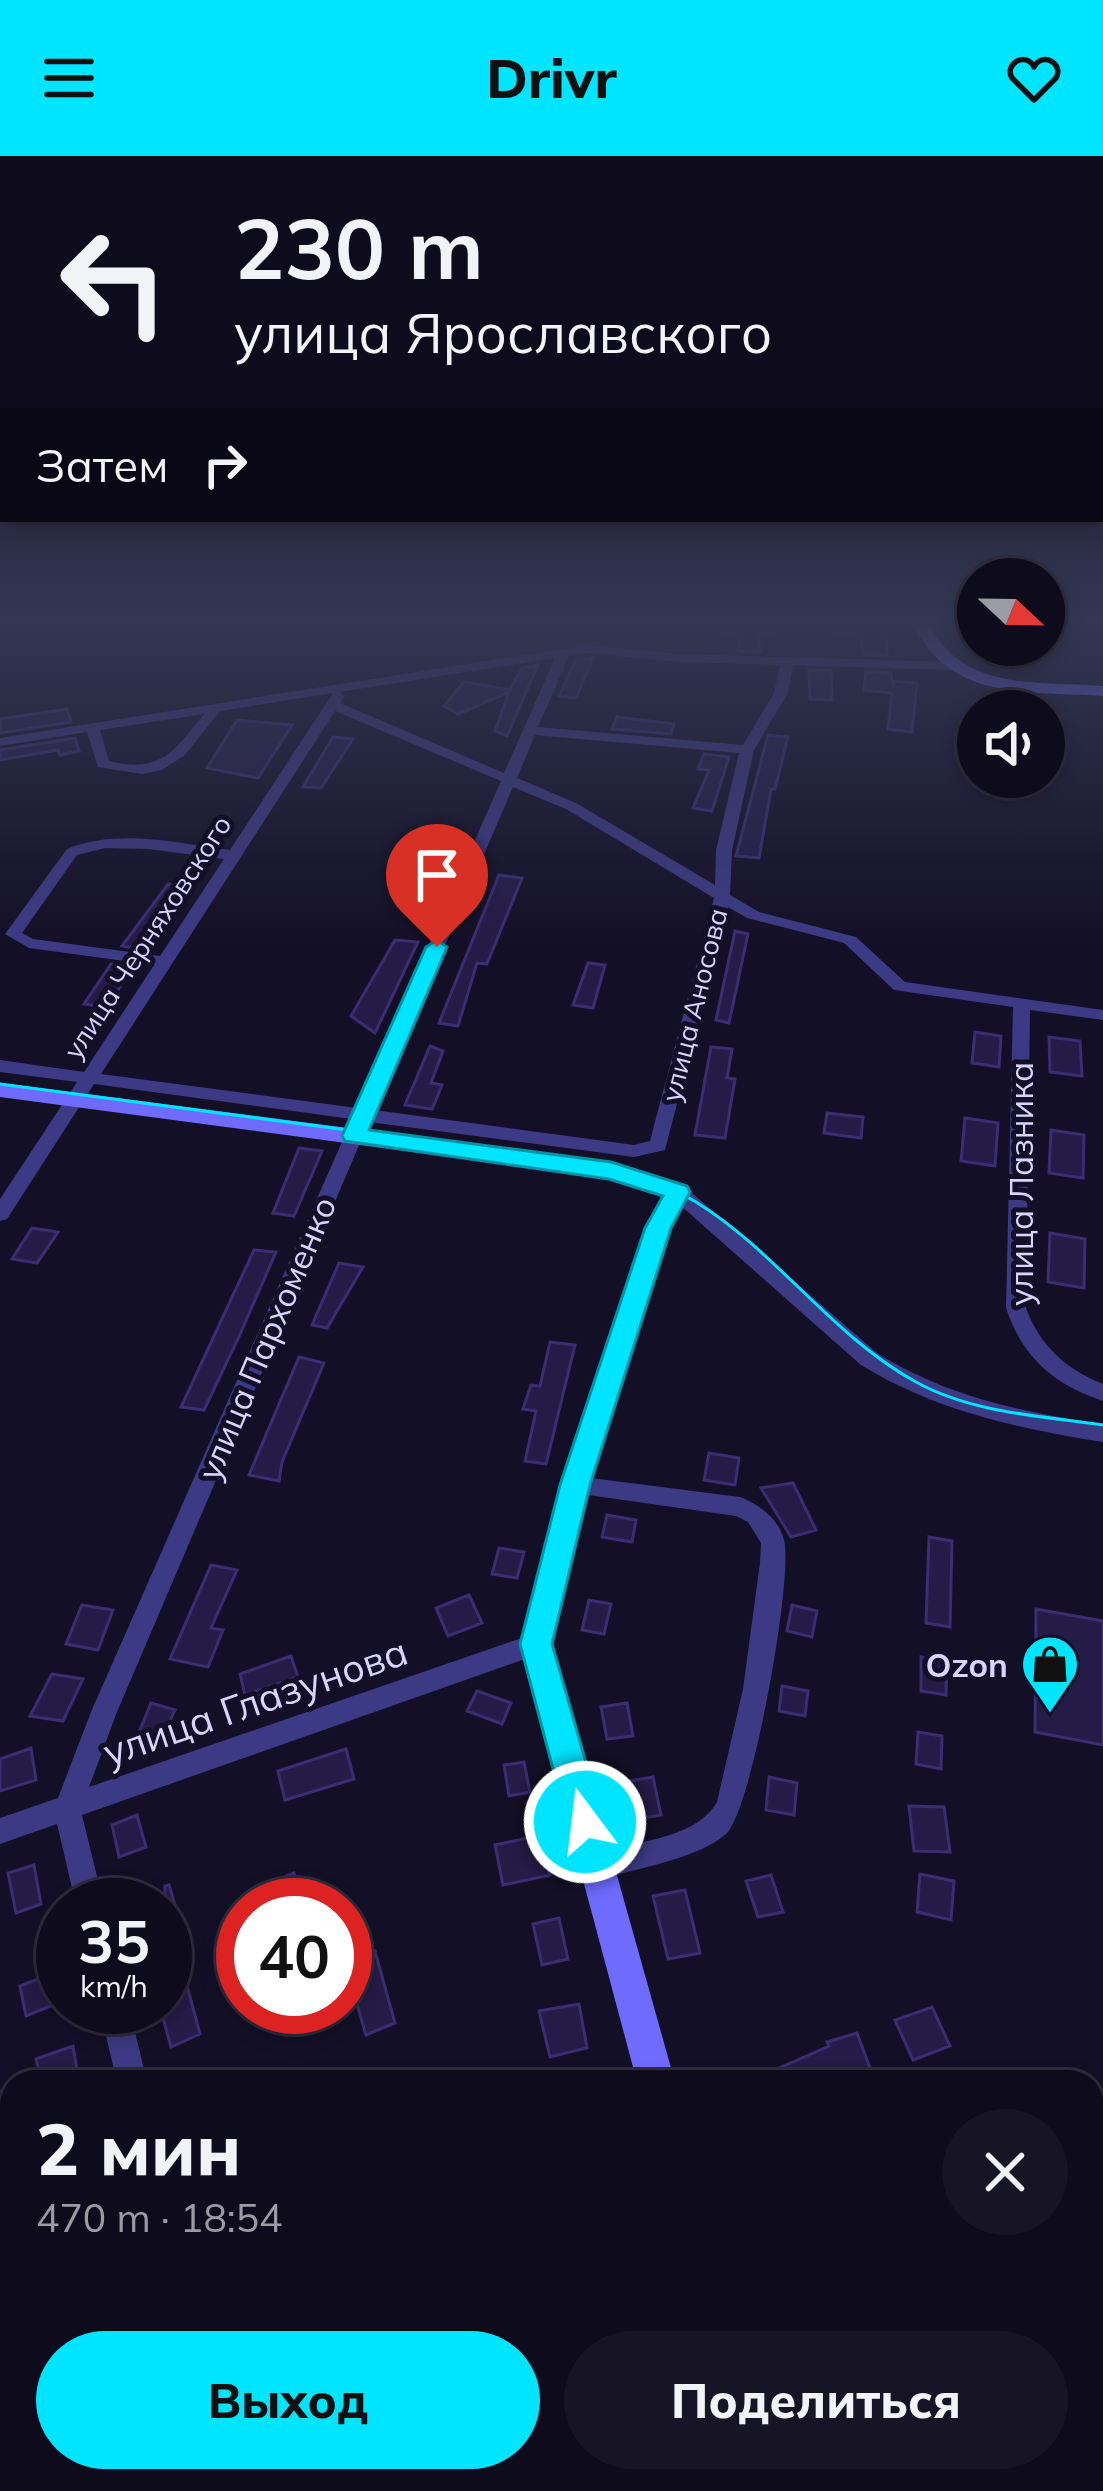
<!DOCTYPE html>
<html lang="ru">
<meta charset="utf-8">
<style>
body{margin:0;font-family:Mulish,sans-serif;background:#171425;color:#f1f3f6;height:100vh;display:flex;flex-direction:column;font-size:45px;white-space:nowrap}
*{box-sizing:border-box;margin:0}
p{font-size:39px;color:#9b9ba3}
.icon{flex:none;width:66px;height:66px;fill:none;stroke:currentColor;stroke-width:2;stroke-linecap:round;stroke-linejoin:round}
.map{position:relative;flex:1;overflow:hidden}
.sheet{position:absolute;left:0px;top:1914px;width:1104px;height:423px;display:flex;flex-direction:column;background:#0e0b1c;border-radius:36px 36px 0 0;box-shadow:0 6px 18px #0003,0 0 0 3px #2e2b3b}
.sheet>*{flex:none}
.banner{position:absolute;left:0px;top:0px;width:1104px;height:366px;box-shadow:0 6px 18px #0003,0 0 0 3px #2e2b3b;background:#0e0b1c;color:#f1f3f6;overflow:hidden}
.needle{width:78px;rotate:112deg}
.fabs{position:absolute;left:957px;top:402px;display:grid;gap:24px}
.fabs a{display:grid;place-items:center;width:108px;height:108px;border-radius:50%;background:#0e0b1c;box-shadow:0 6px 18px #0003,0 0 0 3px #2e2b3b;font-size:60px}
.speed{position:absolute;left:36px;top:1722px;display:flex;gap:24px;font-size:60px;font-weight:700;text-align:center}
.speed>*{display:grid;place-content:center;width:156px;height:156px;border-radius:50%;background:#0e0b1c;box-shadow:0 6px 18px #0003,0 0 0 3px #2e2b3b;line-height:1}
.speed small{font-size:30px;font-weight:400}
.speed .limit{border:18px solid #d22;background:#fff;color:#111}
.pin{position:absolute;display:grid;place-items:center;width:102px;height:102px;color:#fff;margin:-123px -51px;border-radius:50% 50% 50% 0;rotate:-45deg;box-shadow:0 0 12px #0007}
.pin .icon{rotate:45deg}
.me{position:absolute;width:132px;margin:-66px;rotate:345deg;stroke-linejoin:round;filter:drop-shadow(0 0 9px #0008)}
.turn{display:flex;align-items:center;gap:42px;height:252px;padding:0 36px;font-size:54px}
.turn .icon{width:156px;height:156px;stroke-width:2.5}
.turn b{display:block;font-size:84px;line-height:102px}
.then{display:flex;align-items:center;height:114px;padding:0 36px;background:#0003;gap:24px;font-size:45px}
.round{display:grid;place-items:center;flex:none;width:126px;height:126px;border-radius:63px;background:#171425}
.headline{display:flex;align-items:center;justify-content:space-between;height:204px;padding:0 36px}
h1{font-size:72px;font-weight:800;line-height:90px}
.primary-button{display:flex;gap:24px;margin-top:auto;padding:24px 36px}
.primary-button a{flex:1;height:138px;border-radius:72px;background:#00e5ff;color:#111;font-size:48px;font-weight:800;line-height:138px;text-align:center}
.primary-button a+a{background:#171425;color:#f1f3f6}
header{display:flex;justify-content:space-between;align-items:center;height:156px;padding:0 36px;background:#00e5ff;color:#111;font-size:54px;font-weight:800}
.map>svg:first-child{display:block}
.building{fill:#241b47;stroke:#3b2d73;stroke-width:3}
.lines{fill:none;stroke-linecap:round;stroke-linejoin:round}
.street{fill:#3d3a85;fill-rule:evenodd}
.secondary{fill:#6f6bff;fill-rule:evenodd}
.tram{stroke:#00e5ff;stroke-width:3}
.route{fill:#00e5ff;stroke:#0095a6;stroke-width:3}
.labels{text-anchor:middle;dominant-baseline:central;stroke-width:10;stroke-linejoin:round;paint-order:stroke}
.far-street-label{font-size:27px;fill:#d9d4ff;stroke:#130f26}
.street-label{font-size:33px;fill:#d9d4ff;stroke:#130f26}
.poi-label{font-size:33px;font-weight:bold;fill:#d9d4ff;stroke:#130f26;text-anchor:end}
.near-street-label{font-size:39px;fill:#d9d4ff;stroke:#130f26}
</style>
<header><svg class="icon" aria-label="menu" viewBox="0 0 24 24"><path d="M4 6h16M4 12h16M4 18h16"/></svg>Drivr<svg class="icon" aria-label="heart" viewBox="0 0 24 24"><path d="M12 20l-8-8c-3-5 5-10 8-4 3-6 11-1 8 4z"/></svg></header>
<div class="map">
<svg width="1103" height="2335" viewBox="0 0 1103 2335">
<rect width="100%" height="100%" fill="#130f26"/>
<path class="building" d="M720,462h52l-3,17 -10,-1 2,18 -23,-1 1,-18 -19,-1z
M835,462h49l4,38 -25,-1 -2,-19 -25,-1z
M593,502l-17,40 -17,-2 17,-36z
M538,509l-31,71 -12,-5 14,-39 -51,22 -14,-8 20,-24 46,8 12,-22z
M809,514l22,1 1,29 -22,-1z
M866,516l25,1 2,15 1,-7 23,2 -5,49 -24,-3 4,-36 -28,-3z
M67,553l4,13 -71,11v-14z
M617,561l57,7 -3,10 -59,-5z
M237,564l55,5 -34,53 -51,-10z
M768,579l20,2 -13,52h-4l-12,69 -23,-2z
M333,581l20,2 -32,49 -18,-1z
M75,582l4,13 -19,4 -2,-5 -58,10v-10z
M704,598l25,3 -17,54 -19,-3 16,-38 -11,-1z
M499,719l23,3 -35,86 -10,-1 -19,63 -19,-3z
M168,728l20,2 -32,49 -11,15 -23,-4z
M735,775l13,3 -19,89 -13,-3z
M395,784l23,2 -43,91 -24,-17z
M588,807l17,2 -12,43 -20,-3z
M111,808l22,5 -27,38 -22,-3z
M975,876l26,4 -2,31 -27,-4z
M1049,881l31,4 2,35 -32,-4z
M430,890l13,5 -12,32 11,2 -6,15 -4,9 -27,-4z
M711,891l21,2 -5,29 8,1 -10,59 -30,-3z
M827,957l36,4 -2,21 -37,-5z
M965,962l33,5 -3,43 -34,-5z
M1051,974l33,5 -1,43 -34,-5z
M299,992l23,3 -28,65 -21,-3z
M32,1072l26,4 -21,31 -25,-4z
M1050,1077l35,6 -1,49 -36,-6z
M254,1094l22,2 -39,89 -33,69 -23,-3z
M339,1107l24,4 -36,61 -15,-3z
M550,1186l25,3 -29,119 -21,-3 11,-50 -13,-2 8,-24 9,1z
M299,1201l25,6 -42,99 -3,19 -30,-6z
M709,1297l30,5 -4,27 -31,-5z
M793,1327l23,47 -25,7 -30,-49z
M607,1359l29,5 -4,22 -30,-5z
M929,1381l23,4 -2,86 -24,-4z
M499,1392l25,4 -7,26 -25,-4z
M211,1409l26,5 -26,58 12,2 -15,37 -38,-8z
M469,1439l13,28 -34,13 -12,-28z
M589,1444l22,4 -7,30 -22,-4z
M82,1449l31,5 -15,40 -32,-6z
M792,1449l25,6 -5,26 -25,-6z
M1036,1453l67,12v124l-68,-13z
M291,1500l7,21 -53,18 -5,-21z
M921,1501l26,4 -1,34 -25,-4z
M52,1518l31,5 -20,42 -33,-5z
M782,1530l26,5 -3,25 -26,-5z
M477,1535l34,12 -9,21 -35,-13z
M151,1547l24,7 -14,30 -23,-5z
M627,1547l6,33 -26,3 -6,-32z
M918,1576l24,4 -1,33 -25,-5z
M31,1592l5,32 -36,11v-32z
M346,1593l8,30 -69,21 -7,-29z
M524,1606l6,30 -21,4 -5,-31z
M653,1621l8,38 -30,5 -8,-38z
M769,1621l28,6 -3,32 -28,-5z
M909,1650l35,1 6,45 -36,-1z
M137,1659l9,32 -27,10 -7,-32z
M541,1679l9,40 -47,10 -8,-40z
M34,1709l7,39 -25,9 -8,-40z
M294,1717l10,32h-44l-5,-16z
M920,1718l34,7 -3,39 -34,-8z
M771,1719l12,37 -25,5 -12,-36z
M169,1729l15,51 -19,7v-57z
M685,1734l15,63 -32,6 -15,-63z
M559,1762l9,41 -26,6 -9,-41z
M375,1795l20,72 -29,12 -21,-72z
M56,1816l7,29 -37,15 -6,-30z
M186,1826l14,52 -29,13 -11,-40h5v-16z
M579,1848l8,44 -37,9 -11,-46z
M932,1851l18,39 -37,14 -18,-40z
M857,1877l16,43 -19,6h-71l-6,-13 52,-23 -2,-4z
M73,1890l6,36h-37l-6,-23z"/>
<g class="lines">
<path class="street" d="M588,489l91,9 272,8 6,4 -6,4 -158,-5 -5,28 -34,57 -22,100 -2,45 29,17 97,25 49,45 198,28v10l-73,-10 -4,298c14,38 40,61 77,76v17c-49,-16 -81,-44 -97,-93l7,-301 -119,-17 -50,-47 -97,-25 -19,-11 -63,243 -31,7 -265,-35 -252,590 -28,75 447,-154 9,3 3,8 -3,8 -463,163 22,90h-28l-19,-81 -57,20v-26l58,-20 33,-86 261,-593 -258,-35 -87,135 -7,2v-22l77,-117 -77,-10v-12l84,12 70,-107 -125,-17 -24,-14 62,-85c51,-21 109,-6 163,1l103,-157 -113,18 -35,44 -23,15 -20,4 -44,-7 -11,-35 -87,14v-8zM588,497l91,9 101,3 -6,28 -31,52 -205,-18 31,-71zM555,502l-51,115 -164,-70 5,-7 -6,-4zM335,555l166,70 -144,327 -256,-34zM204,558c-30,37 -43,60 -95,47l-9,-31zM535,579l204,18 -23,97 -1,35 -139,-82 -59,-25zM513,631l53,22 148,89 -64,243 -16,4 -260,-35zM105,692l44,1 75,10 -64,97 -127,-17 -11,-6 55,-78z
M678,1029l7,2 192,166c71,44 145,59 226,71v18c-86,-14 -167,-31 -242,-77l-190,-168 -3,-5 3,-5z
M575,1320l165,21c19,7 39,22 44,43 10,35 -32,271 -58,294 -28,25 -92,35 -129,46l-10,-4 -4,-10 4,-10c40,-15 107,-14 130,-54l26,-113 17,-126 1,-20 -13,-21 -12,-6 -169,-24 -3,-7 3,-7z
M99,1851h30l18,75h-30z
M208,2325h36l3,10h-36z
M296,2325h50l-5,10h-50z
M781,2325h36l5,10h-36z"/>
<path class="secondary" d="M910,462h16c33,74 108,63 177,68v10c-78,-5 -156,6 -193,-78z
M0,927l611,79 76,24 3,6 -19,36 -81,257 -38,159 123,438h-38l-117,-438 40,-159 85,-257 18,-32 -54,-18 -609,-81z
M1103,1947v40l-11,2v-40z"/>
<path class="tram" d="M0,928l612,81c29,10 57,21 84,37 81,50 136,134 220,180 56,31 125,34 187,43"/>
</g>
<linearGradient id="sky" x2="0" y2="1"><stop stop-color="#0a0815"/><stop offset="0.59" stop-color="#333752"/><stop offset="1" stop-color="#333752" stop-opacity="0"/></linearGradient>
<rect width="1103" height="789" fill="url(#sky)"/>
<path class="route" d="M437,784l10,7 -78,183 242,32 76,24 3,6 -19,36 -81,257 -38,159 51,178 -6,12 -12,4 -12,-4 -6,-12 -47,-178 40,-159 85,-257 18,-32 -54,-17 -264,-38 -3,-5 84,-189z"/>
<defs>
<symbol id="shop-pin" viewBox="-11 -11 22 30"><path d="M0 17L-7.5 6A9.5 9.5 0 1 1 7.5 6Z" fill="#00e5ff" stroke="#130f26"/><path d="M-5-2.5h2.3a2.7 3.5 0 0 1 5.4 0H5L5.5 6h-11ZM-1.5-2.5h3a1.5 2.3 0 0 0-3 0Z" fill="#111"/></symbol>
</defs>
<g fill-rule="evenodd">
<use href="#shop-pin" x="1017" y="1475" width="66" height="90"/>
</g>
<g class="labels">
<g class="far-street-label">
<text transform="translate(147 781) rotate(-57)">улица Черняховского</text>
<text transform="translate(694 849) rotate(-76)">улица Аносова</text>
</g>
<g class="street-label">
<text transform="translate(1020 1028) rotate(-90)">улица Лазника</text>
<text transform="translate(266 1182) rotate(-67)">улица Пархоменко</text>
</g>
<g class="poi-label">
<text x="1008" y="1508">Ozon</text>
</g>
<g class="near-street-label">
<text transform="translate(255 1545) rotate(-19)">улица Глазунова</text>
</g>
</g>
</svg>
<div class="fabs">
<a><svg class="needle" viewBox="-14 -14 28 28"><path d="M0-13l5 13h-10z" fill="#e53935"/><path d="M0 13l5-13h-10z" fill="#9b9ba3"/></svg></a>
<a><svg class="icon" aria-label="sound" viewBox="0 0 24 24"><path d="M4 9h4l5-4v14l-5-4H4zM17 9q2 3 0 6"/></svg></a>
</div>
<div class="speed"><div>35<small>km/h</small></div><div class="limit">40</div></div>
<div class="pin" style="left:437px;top:791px;background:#d93025"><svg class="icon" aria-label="arrive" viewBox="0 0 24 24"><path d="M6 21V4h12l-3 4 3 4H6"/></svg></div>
<svg class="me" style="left:585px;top:1666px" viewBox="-20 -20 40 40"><circle r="17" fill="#00e5ff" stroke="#fff" stroke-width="3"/><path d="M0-11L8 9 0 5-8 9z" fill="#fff"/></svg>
<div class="banner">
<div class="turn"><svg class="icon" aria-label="left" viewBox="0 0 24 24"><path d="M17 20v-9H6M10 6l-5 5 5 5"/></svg><div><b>230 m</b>улица Ярославского</div></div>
<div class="then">Затем<svg class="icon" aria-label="right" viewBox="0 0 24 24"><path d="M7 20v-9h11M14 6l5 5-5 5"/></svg></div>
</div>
<section class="sheet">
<div class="headline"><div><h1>2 мин</h1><p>470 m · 18:54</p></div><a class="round"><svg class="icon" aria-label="close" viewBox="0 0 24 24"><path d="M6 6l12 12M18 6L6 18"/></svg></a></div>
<div class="primary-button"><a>Выход</a><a>Поделиться</a></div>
</section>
</div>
